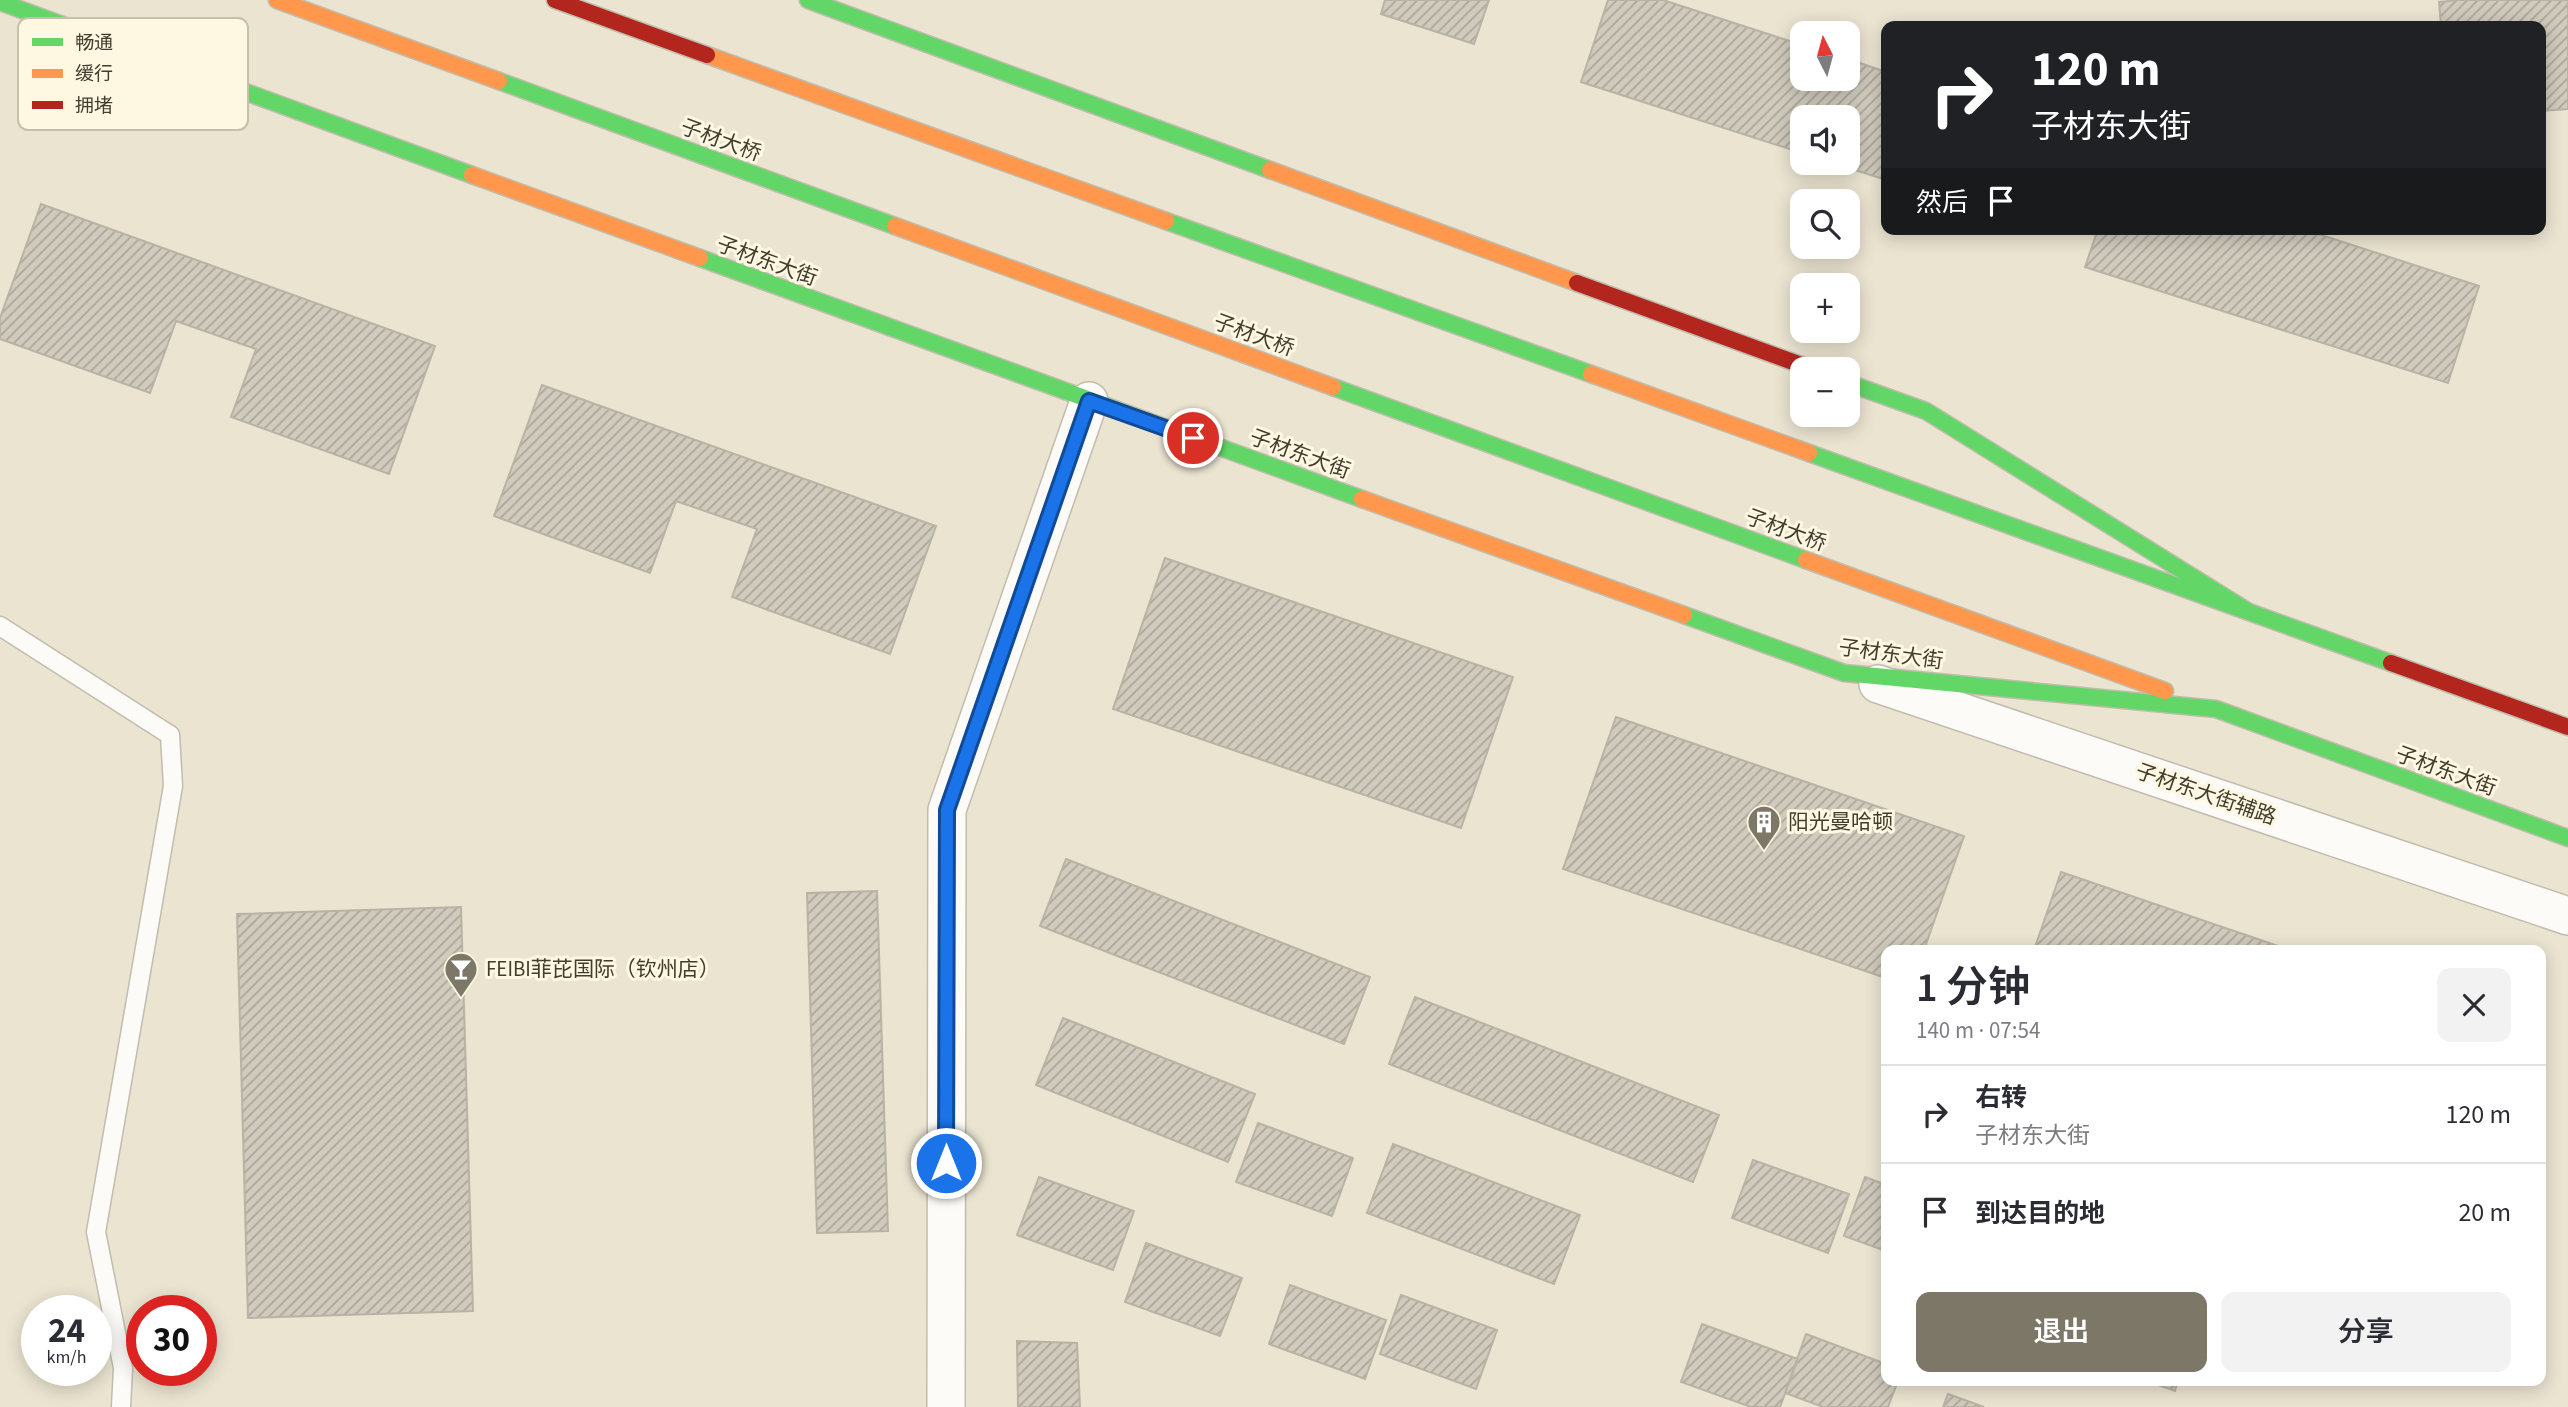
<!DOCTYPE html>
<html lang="zh">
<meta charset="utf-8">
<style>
body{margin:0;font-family:"Source Sans 3","Noto Sans SC",sans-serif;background:#f2f2f3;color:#2b2b33;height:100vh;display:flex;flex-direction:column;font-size:26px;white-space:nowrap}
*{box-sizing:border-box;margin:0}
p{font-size:23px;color:#7c7c81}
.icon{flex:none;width:38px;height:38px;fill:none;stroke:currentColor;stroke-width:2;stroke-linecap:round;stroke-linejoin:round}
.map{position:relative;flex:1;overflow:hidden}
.sheet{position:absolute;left:1881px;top:945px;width:665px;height:441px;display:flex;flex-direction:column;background:#fff;border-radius:14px;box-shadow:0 4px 18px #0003}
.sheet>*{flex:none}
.top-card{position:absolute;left:1881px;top:21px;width:665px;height:214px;border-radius:14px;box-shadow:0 4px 18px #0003;background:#202124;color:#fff;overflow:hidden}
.needle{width:46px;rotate:354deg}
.fabs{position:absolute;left:1790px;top:21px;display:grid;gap:14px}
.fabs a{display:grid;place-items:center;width:70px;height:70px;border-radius:14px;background:#fff;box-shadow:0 4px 18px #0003;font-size:35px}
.speed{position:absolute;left:21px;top:1295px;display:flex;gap:14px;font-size:35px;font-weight:700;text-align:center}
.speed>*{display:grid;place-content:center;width:91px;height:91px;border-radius:50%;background:#fff;box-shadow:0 4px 18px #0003;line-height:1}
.speed small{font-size:18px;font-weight:400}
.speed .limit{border:10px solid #d22;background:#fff;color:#111}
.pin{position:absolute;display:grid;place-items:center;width:60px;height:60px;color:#fff;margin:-30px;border:4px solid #fff;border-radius:50%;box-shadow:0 2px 7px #0007}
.me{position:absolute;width:77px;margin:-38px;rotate:0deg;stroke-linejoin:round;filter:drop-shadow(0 0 5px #0008)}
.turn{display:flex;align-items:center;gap:24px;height:147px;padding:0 35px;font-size:32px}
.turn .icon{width:91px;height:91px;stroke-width:2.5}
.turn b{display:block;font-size:49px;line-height:60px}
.then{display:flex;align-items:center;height:66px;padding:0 35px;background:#0003;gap:14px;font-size:26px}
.round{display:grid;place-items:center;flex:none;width:74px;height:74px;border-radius:14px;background:#f2f2f3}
.headline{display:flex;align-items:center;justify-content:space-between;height:119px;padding:0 35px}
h1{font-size:42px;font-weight:600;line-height:52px}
.cta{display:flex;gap:14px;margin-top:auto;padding:14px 35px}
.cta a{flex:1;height:80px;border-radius:14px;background:#7d7768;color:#fff;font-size:28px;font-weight:600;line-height:80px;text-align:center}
.cta a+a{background:#f2f2f3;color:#2b2b33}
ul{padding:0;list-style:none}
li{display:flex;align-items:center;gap:21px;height:98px;padding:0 35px;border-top:2px solid #e1e1e2}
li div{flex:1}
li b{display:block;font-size:26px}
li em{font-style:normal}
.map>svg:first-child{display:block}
.building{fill:url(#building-hatch);stroke:#b8b3a4;stroke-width:2}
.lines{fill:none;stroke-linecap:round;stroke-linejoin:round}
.lane-casing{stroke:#c1bcad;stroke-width:21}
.street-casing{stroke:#c1bcad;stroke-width:40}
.fast-casing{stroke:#c1bcad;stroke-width:19}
.slow-casing{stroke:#c1bcad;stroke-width:19}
.jam-casing{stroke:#c1bcad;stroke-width:19}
.lane{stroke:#fcfbf8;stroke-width:18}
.street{stroke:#fcfbf8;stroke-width:37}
.fast{stroke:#63d668;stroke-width:16}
.slow{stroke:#ff974d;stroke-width:16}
.jam{stroke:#b3261e;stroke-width:16}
.route-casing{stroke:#114b97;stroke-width:18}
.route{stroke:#1a73e8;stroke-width:12}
.labels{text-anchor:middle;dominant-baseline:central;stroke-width:6;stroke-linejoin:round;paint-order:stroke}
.street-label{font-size:21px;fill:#423d2f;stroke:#fef7e2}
.poi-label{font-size:21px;fill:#423d2f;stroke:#fef7e2;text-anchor:start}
.key{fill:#fef7e2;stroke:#c6bfac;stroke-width:2}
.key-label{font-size:19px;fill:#423d2f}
</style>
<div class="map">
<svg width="2568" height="1407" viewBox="0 0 2568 1407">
<defs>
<pattern id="building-hatch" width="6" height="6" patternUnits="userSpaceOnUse" patternTransform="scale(1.75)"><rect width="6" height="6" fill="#d0cbbc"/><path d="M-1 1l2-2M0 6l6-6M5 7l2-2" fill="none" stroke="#aaa699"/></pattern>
</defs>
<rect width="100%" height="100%" fill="#ebe4d1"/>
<path class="building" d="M1385,0h104l-15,44 -93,-30z
M1608,0h55l139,45v34h46v-20l38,13v108l-53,-17h15v-46h-46v36l-221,-71z
M2459,0h109v109l-27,2v-85h-100l-2,-24z
M41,204l394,142 -46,128 -158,-57 25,-68 -80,-28 -26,72 -150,-54v-21z
M2098,229h205l176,57 -31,97 -363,-116z
M542,385l394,141 -46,128 -158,-57 25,-68 -81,-28 -26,72 -156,-57z
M1165,558l348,119 -52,151 -348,-119z
M1616,717l348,119 -40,114h-38v28l-323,-109z
M1066,859l304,118 -26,67 -304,-118z
M2061,872l229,78h-256z
M877,891l11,340 -71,2 -10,-340z
M461,907l12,404 -225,7 -11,-404z
M1415,997l304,118 -26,67 -304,-118z
M1063,1018l192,76 -27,68 -192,-77z
M1258,1123l95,35 -21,58 -96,-34z
M1393,1144l187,71 -26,69 -187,-71z
M1753,1160l96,34 -21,59 -96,-35z
M1039,1177l95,34 -21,59 -96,-35z
M1865,1177l21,8v66l-42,-15z
M1146,1243l96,35 -22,58 -95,-34z
M1290,1285l96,35 -21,59 -96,-35z
M1401,1295l96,35 -21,59 -96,-35z
M1702,1324l96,35 -18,48h-29l-70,-25z
M1806,1334l80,30v17h12l-10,26h-65l-38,-14z
M1017,1341l60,2 3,64h-62z
M2147,1381h31l-3,10z
M1948,1394l36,13h-41z"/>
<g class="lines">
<defs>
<path id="lane" d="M0,626l170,109 3,51 -77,446 27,136 -2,39"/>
<path id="street" d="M1878,684l690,232
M946,1407l1,-597 142,-409"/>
<path id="fast" d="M808,0l462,170
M0,2l472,173
M499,81l396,145
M1166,221l425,153
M700,258l662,241
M1848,383l78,28 323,201 142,51
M1333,387l473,173
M1809,453l440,159
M1684,615l160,58 372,36 352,129"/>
<path id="slow" d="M277,0l222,81
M707,55l459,166
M1270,170l307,113
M472,175l228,83
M895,226l438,161
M1591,374l218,79
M1362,499l322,116
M1806,560l359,131"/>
<path id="jam" d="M555,0l152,55
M1577,283l235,86
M2391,663l177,64"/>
</defs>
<use href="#lane" class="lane-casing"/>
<use href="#street" class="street-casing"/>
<use href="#fast" class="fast-casing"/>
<use href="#slow" class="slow-casing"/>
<use href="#jam" class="jam-casing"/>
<use href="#lane" class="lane"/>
<use href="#street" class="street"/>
<use href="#fast" class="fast"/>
<use href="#slow" class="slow"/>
<use href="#jam" class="jam"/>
</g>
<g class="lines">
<defs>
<path id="route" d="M946,1163l1,-353 142,-409 104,37"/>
</defs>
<use href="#route" class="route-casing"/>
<use href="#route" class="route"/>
</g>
<defs>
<symbol id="building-pin" viewBox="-11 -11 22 30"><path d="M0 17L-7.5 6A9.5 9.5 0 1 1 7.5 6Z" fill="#7d7768" stroke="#fef7e2"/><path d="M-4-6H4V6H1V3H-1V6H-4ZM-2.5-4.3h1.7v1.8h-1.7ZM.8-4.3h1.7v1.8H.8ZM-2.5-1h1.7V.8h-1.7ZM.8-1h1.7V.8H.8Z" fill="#fff"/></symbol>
<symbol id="bar-pin" viewBox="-11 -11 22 30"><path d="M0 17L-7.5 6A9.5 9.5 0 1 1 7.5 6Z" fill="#7d7768" stroke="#fef7e2"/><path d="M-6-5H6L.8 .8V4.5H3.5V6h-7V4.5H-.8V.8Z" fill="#fff"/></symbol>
</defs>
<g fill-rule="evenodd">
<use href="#building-pin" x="1745" y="803" width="38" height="52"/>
<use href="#bar-pin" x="442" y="950" width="38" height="52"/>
</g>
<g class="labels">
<g class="street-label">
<text transform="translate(721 140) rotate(20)">子材大桥</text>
<text transform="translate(767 261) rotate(20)">子材东大街</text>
<text transform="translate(1254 335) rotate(20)">子材大桥</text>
<text transform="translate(1300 454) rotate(20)">子材东大街</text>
<text transform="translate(1786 530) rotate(20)">子材大桥</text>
<text transform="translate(1891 654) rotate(8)">子材东大街</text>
<text transform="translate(2446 771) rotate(20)">子材东大街</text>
<text transform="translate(2206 794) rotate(19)">子材东大街辅路</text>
</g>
<g class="poi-label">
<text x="1788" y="822">阳光曼哈顿</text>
<text x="486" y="969">FEIBI菲芘国际（钦州店）</text>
</g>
</g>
<rect x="18" y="18" width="230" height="112" rx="10" class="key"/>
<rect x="32" y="38" width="31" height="8" fill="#63d668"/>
<rect x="32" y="69" width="31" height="9" fill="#ff974d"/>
<rect x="32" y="101" width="31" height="8" fill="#b3261e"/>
<g class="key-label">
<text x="75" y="49">畅通</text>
<text x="75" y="80">缓行</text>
<text x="75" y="112">拥堵</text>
</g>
</svg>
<div class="fabs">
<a><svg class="needle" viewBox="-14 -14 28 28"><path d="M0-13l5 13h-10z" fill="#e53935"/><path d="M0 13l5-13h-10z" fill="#7c7c81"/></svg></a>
<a><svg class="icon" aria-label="sound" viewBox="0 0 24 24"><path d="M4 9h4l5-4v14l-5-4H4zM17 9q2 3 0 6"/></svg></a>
<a><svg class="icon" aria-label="search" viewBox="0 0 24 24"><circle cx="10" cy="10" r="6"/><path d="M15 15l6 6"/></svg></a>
<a>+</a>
<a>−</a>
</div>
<div class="speed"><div>24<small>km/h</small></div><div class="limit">30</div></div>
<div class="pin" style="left:1193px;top:438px;background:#d93025"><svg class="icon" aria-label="arrive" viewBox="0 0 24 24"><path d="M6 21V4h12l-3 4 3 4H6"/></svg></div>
<svg class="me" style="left:946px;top:1163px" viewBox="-20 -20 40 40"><circle r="17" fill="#1a73e8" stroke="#fff" stroke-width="3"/><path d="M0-11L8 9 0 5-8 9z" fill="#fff"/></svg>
<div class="top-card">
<div class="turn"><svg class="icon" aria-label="right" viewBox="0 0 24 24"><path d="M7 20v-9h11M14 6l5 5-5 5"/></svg><div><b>120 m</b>子材东大街</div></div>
<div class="then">然后<svg class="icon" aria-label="arrive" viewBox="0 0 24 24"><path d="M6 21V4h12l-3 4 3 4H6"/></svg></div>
</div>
<section class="sheet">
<div class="headline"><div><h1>1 分钟</h1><p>140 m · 07:54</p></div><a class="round"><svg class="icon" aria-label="close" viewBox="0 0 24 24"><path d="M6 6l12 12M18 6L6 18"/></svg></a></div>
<ul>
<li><svg class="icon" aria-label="right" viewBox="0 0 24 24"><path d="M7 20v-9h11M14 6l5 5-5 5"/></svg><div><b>右转</b><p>子材东大街</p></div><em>120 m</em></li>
<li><svg class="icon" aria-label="arrive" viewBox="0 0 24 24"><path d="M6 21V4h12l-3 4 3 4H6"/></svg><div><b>到达目的地</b></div><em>20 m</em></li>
</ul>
<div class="cta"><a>退出</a><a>分享</a></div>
</section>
</div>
